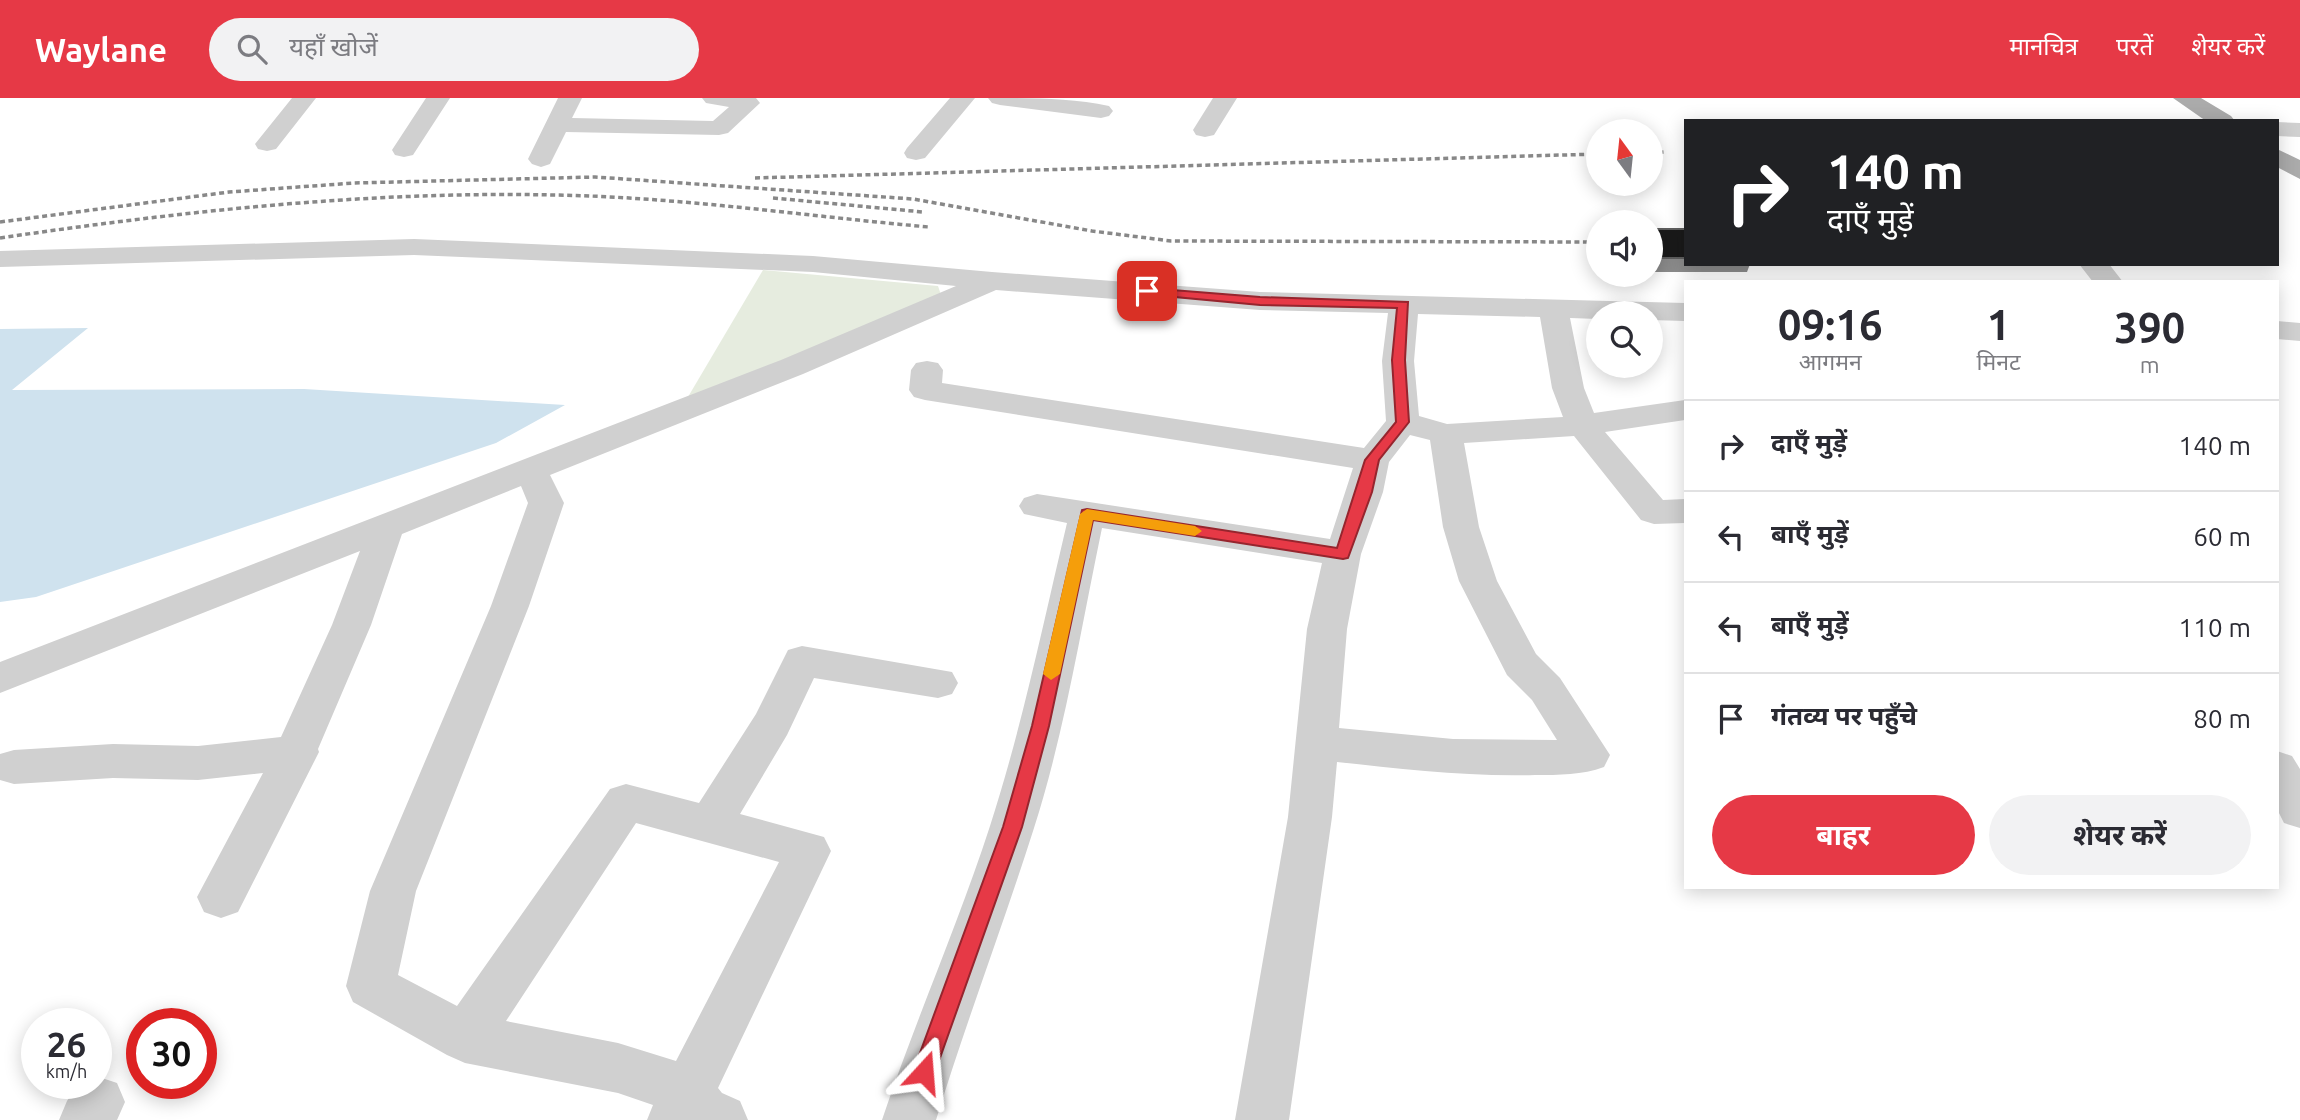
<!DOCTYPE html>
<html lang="hi">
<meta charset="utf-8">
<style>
body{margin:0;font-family:Ubuntu,"Noto Sans Devanagari",sans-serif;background:#f2f2f3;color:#2b2b33;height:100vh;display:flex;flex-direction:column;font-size:26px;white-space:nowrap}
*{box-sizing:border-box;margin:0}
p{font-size:23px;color:#7c7c81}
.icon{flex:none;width:38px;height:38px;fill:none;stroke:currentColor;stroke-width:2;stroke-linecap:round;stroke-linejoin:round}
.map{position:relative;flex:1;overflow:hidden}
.panel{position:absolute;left:1684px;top:182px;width:595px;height:609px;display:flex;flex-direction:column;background:#fff;border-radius:0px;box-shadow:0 4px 18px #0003}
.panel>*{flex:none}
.hud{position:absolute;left:1684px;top:21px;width:595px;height:147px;border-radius:0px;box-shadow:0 4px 18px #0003;background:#202124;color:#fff;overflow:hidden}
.needle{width:46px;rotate:345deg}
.fabs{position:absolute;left:1586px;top:21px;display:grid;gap:14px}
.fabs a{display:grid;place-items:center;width:77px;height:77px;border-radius:50%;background:#fff;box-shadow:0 4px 18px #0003;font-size:35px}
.speed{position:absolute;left:21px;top:910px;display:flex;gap:14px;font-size:35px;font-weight:700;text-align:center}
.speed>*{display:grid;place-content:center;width:91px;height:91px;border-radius:50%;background:#fff;box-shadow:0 4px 18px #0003;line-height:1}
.speed small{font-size:18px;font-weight:400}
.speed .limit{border:10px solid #d22;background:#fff;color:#111}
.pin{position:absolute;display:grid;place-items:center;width:60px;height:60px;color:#fff;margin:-30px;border-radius:14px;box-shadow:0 4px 10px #0006}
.me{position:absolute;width:77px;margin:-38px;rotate:19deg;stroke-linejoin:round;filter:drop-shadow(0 0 5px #0008)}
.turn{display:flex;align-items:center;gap:24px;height:147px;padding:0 28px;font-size:32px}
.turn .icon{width:91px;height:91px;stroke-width:2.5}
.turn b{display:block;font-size:49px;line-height:60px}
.eta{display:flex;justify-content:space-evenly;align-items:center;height:119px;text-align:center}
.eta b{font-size:42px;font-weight:700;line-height:49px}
.action{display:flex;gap:14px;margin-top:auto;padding:14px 28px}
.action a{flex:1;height:80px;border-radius:42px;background:#e63946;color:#fff;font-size:28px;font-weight:700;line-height:80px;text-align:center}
.action a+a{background:#f2f2f3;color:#2b2b33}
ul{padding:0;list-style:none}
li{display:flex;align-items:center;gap:21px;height:91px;padding:0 28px;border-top:2px solid #e1e1e2}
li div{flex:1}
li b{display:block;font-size:26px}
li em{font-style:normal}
header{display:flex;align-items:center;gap:42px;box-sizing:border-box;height:98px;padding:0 35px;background:#e63946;color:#fff}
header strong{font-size:33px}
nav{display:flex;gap:38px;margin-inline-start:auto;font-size:24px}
.search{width:490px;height:63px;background:#f2f2f3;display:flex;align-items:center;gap:18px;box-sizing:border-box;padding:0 24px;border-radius:38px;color:#7c7c81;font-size:26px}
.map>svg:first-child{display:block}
.green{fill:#e6ecdf}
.water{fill:#cfe2ee}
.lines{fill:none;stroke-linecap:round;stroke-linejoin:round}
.minor{fill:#d0d0d0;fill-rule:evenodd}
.major{fill:#ababab;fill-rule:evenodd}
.rail{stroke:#888;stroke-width:3.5;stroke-dasharray:5 3.5;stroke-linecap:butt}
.wall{fill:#8c8c8c}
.building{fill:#1a1a1a;stroke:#5f5f5f;stroke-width:2}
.route{fill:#e63946;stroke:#96252e;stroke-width:2}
.slow{fill:#f59e0b}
</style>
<header>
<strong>Waylane</strong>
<div class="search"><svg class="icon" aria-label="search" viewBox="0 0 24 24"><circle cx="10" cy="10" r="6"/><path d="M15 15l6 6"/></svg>यहाँ खोजें</div>
<nav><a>मानचित्र</a><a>परतें</a><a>शेयर करें</a></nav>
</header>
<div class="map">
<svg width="2300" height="1022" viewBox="0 0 2300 1022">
<rect width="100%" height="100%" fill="#fff"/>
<path class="green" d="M763,172l175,16 3,9 -256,107z"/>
<path class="water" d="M88,230l-76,62 292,-1 261,16 -69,38 -460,154 -36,5v-273z"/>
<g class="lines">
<path class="minor" d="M292,0h24l-40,51 -9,2 -9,-2 -3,-5z
M426,0h24l-37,57 -9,2 -9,-2 -3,-5z
M558,0h24l-10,20 141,3 16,-14 -23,-4 -4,-5h54l4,5 -32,30 -9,2 -153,-3 -16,32 -9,3 -9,-3 -4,-5z
M950,0h25l-50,60 -9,2 -9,-2 -3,-5 3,-5z
M988,0c41,0 82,0 121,8l4,5 -4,5 -8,2 -101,-13 -8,-2z
M1213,0h24l-23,37 -9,2 -9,-2 -3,-5z
M2277,24l23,1v14l-23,-1z
M414,141l399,17 179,16 268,20 425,11v18l-35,-1v-7h-52v6l-28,-1 14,70 10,25 91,-13v20l-80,12 58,68 22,-1v24l-31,1 -13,-4 -67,-84 -110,7 15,84 18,54 39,73 24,24 50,77 -6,12c-22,8 -45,8 -69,8 -66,2 -133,-6 -198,-13l-5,55 -43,303h-54l53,-303 19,-188 15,-66 -220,-35c-21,100 -37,203 -68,300 -31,98 -68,194 -98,292h-54c33,-99 76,-195 108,-294 32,-99 53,-202 77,-303l-43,-9 -5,-8 5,-8 13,-4 293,45 23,-71 -428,-68 -11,-3 -5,-7 2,-20 5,-7 11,-2 11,2 5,7 -1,13 422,65 22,-27 -4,-60 6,-48 -128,-3 -264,-20 -193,84 -253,101 14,28 -35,103 -113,285 -18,84 59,31 153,-217 16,-5 73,19 57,-89 32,-64 14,-4 150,26 6,11 -6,11 -14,4 -124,-20 -27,57 -47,79 84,23 7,14 -113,237 4,5 18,8 8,19h-101l6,-15 -35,-12 -153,-30 -18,-8 -94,-53 -7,-16 24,-95 121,-285 37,-103 -7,-17 -119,48 -31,91 -53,124 1,3 -81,160 -17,6 -17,-6 -7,-15 66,-124 -65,7 -85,-2 -99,6 -14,-4v-26l14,-4 99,-6 85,2 83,-9 51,-112 28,-74 -360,142v-31l781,-302 175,-74 -143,-14 -399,-17 -414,12v-16zM1418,216l122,3 12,71 11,29 -116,7 -28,-8 -5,-55zM1410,337l20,5 13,87 16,54 48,94 25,25 25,40 -104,-1 -114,-11 8,-99 14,-75 22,-62 6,-30zM636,725l143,39 -103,199 -58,-18 -112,-22z
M2079,166h30l14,18h-30z
M2277,223l23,2v18l-23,-2z
M2277,653l15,5 8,13v59l-16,-5 -7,-14z
M96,978l21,7 8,19 -8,18h-58l8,-19 12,-18h17z"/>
<path class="major" d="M2173,0h28l30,18 4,5h-29z
M2277,51l23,11v19l-23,-12z"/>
<path class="rail" d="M1650,55l14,-1
M755,80l843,-24
M773,100l150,14
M0,124l229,-30 125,-9 241,-6 318,22 179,32 79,10 427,1
M0,140c184,-27 368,-47 554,-43 126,2 250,21 375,32"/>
</g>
<path class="wall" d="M1650,131h35v35h65l-3,8h-97z"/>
<path class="building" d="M1650,131h35v29h-34z"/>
<path class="route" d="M1147,190l113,9 148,5 -3,58 4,62 -30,38 -7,32 -24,66 -5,1 -250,-39 -44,206 -27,101 -87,245 -3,8 -8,3 -7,-3 -4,-8 90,-245 29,-101 50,-216 5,-1 250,39 28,-88 31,-38 -4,-62 5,-52 -137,-3 -117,-11v-5z"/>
<path class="slow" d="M1087,411l108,17 7,5 -7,5 -102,-16 -33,154 -9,6 -8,-6 37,-160z"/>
</svg>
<div class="fabs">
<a><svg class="needle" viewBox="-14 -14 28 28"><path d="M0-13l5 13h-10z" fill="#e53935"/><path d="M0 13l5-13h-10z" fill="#7c7c81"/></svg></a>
<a><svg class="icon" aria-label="sound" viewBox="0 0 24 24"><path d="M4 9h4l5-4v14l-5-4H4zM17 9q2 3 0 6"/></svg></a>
<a><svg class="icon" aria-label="search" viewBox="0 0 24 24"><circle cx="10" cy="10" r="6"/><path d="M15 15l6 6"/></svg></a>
</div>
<div class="speed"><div>26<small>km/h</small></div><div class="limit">30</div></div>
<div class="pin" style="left:1147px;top:193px;background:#d93025"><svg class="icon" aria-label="arrive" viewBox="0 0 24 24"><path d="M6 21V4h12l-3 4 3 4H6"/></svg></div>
<svg class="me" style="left:924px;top:974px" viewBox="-20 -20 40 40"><path d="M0-17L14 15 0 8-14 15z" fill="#e63946" stroke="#fff" stroke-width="4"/></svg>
<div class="hud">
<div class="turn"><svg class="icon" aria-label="right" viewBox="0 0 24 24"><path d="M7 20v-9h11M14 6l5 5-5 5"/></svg><div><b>140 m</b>दाएँ मुड़ें</div></div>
</div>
<section class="panel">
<div class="eta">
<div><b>09:16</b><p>आगमन</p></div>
<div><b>1</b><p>मिनट</p></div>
<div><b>390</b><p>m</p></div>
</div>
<ul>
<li><svg class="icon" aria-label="right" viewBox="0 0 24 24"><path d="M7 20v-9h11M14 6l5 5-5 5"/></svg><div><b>दाएँ मुड़ें</b></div><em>140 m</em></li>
<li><svg class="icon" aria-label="left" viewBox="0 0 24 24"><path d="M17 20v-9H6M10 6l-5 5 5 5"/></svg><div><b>बाएँ मुड़ें</b></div><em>60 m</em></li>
<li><svg class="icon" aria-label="left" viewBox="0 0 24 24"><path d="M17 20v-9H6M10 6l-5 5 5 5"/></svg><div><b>बाएँ मुड़ें</b></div><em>110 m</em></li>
<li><svg class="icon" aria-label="arrive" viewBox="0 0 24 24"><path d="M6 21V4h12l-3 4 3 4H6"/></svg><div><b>गंतव्य पर पहुँचे</b></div><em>80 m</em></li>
</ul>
<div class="action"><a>बाहर</a><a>शेयर करें</a></div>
</section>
</div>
